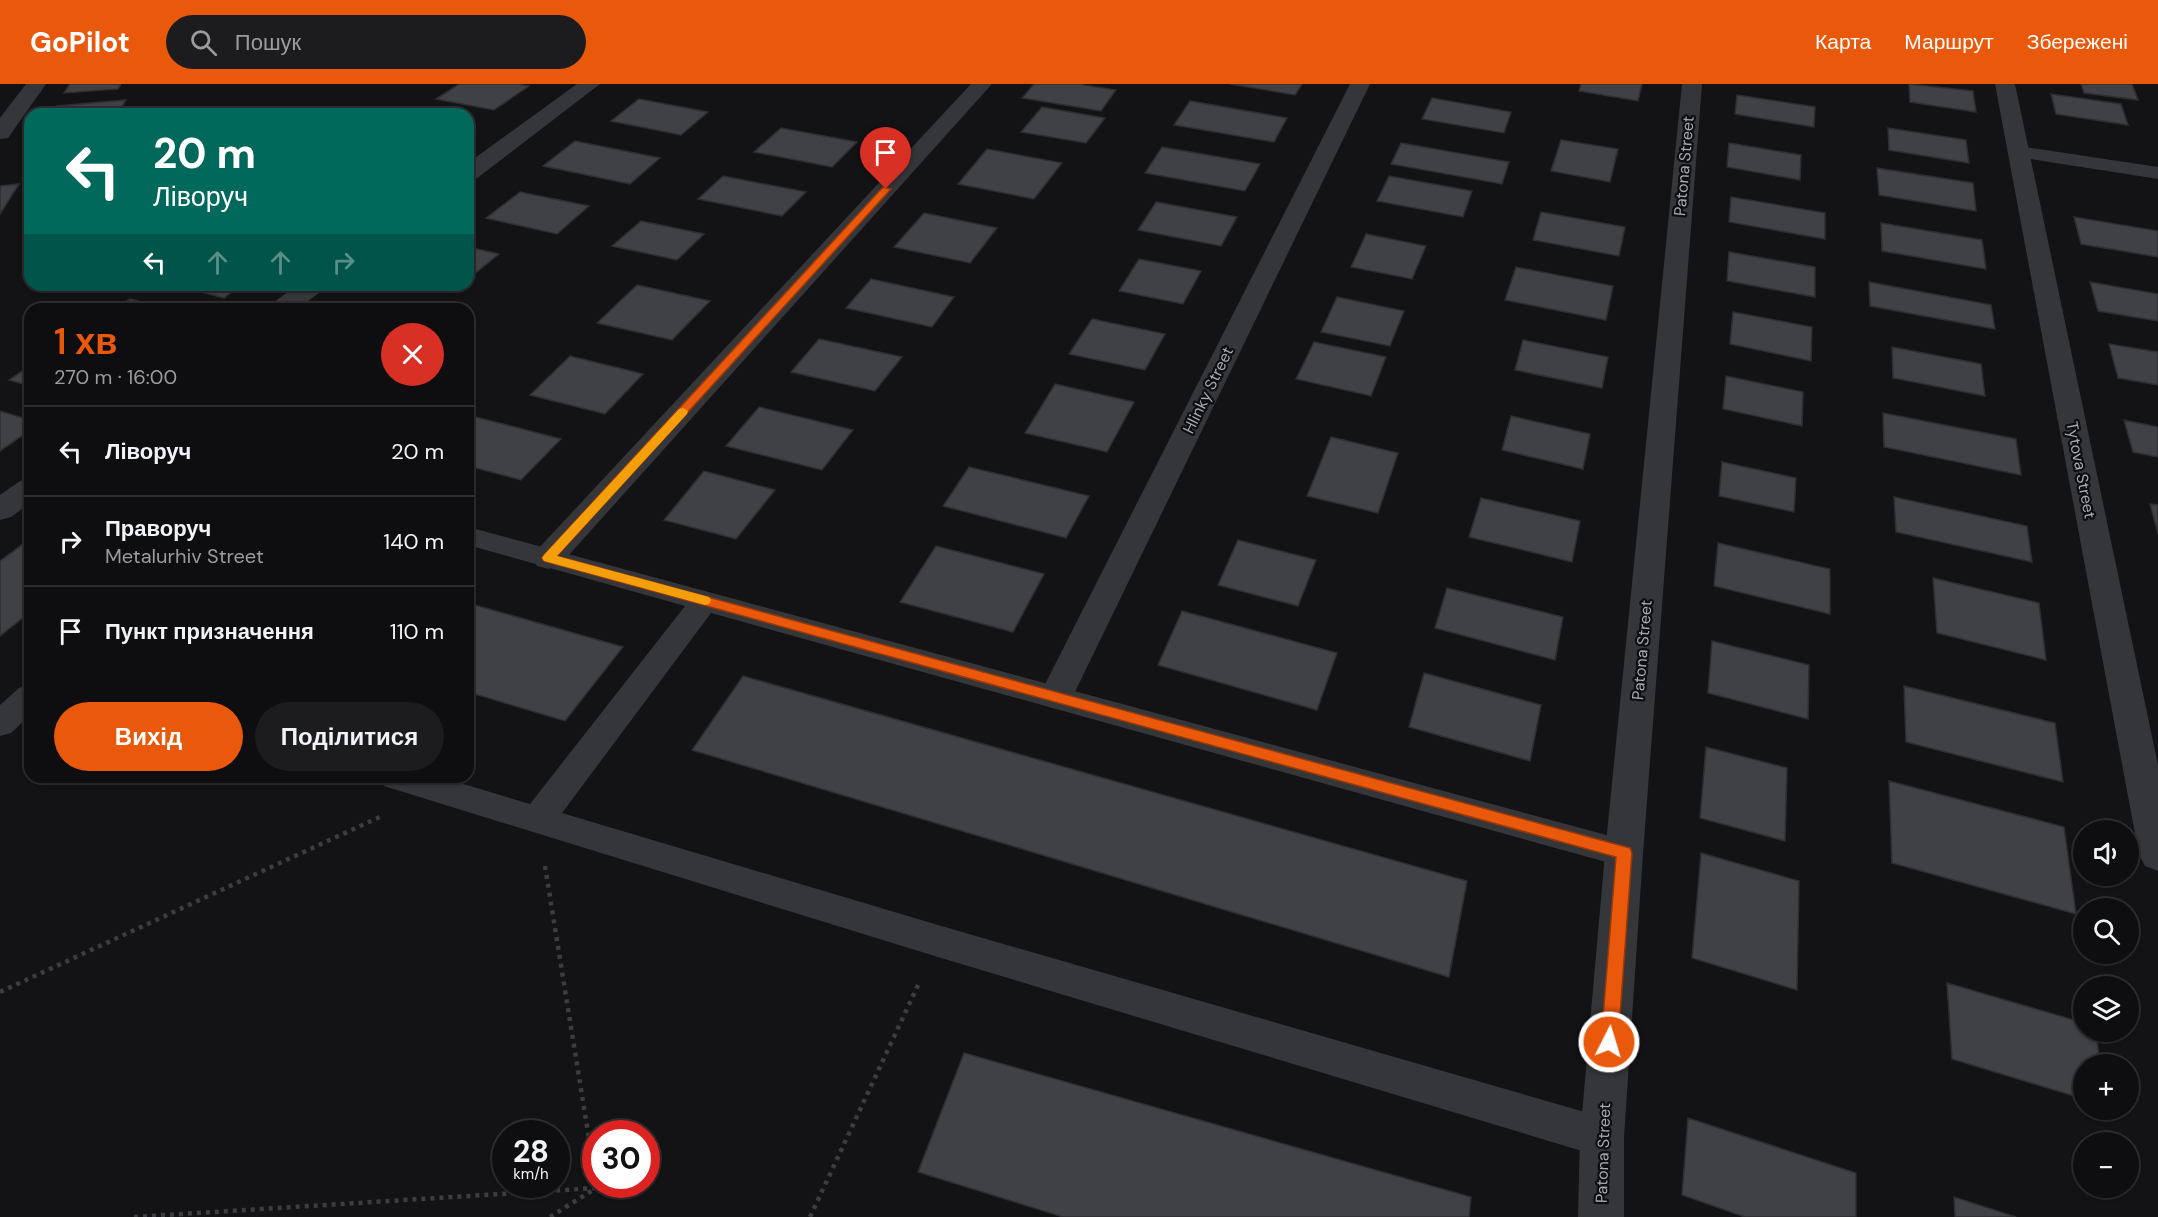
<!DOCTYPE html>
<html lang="uk">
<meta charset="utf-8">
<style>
body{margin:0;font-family:"DM Sans",sans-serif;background:#1c1c1e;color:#f1f3f6;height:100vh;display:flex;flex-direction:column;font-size:22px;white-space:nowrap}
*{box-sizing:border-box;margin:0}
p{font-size:20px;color:#9b9c9f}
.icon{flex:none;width:33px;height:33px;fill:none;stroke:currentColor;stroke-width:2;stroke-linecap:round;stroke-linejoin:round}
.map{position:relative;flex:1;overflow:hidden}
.panel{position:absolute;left:24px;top:219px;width:450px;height:480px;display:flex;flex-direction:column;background:#0e0e10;border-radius:18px;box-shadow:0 2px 4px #0004,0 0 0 2px #2e2e30}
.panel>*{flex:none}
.hud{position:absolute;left:24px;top:24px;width:450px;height:183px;border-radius:18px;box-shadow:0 2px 4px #0004,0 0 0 2px #2e2e30;background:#00695c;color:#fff;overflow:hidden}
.controls{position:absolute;left:2073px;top:736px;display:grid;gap:12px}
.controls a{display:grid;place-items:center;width:66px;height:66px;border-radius:50%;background:#0e0e10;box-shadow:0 2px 4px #0004,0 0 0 2px #2e2e30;font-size:30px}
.speed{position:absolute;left:492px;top:1036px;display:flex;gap:12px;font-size:30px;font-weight:700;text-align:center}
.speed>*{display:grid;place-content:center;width:78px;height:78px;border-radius:50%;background:#0e0e10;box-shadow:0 2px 4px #0004,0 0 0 2px #2e2e30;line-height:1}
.speed small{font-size:15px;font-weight:400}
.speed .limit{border:9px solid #d22;background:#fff;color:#111}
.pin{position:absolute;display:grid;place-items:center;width:51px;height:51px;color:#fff;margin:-62px -26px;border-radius:50% 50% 50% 0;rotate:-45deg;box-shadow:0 0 6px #0007}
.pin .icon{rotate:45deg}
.me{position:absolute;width:66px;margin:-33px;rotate:5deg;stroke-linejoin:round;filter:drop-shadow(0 0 4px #0008)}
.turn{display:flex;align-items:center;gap:21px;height:126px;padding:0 30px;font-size:27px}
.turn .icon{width:78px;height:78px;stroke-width:2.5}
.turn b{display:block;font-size:42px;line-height:51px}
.lanes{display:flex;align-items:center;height:57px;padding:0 30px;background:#0003;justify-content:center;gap:30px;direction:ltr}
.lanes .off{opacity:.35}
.round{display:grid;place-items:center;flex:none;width:63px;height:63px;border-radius:32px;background:#1c1c1e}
.summary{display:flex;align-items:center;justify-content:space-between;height:102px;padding:0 30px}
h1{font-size:36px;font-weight:600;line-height:45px;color:#ea580c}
.button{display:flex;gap:12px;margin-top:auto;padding:12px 30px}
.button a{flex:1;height:69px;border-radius:36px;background:#ea580c;color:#fff;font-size:24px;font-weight:600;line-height:69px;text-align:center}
.button a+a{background:#1c1c1e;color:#f1f3f6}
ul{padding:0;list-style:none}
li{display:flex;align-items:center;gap:18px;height:90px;padding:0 30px;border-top:2px solid #2e2e30}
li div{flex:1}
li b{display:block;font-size:22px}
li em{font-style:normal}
header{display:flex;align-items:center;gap:36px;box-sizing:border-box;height:84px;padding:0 30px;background:#ea580c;color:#fff}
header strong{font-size:28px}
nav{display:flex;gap:33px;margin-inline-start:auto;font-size:21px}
.search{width:420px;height:54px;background:#1c1c1e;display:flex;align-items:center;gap:15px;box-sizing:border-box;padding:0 21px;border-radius:33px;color:#9b9c9f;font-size:22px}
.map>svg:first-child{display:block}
.building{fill:#404145;stroke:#2e2e31;stroke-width:1.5}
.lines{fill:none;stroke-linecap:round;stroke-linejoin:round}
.path{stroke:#3b3d41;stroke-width:4.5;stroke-dasharray:4 5;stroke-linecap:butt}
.lane{fill:#35363a;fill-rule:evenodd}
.street{fill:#35363a;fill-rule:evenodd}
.route{fill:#ea580c;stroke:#983908;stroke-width:1.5}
.slow{fill:#f59e0b}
.labels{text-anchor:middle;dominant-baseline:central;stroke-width:4.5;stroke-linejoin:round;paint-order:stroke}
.street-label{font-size:16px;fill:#a6abb5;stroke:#0e0e10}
</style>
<header>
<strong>GoPilot</strong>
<div class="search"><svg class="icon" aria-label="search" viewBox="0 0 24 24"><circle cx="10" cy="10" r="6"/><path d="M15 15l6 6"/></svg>Пошук</div>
<nav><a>Карта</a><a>Маршрут</a><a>Збережені</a></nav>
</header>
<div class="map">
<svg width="2158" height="1133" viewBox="0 0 2158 1133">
<rect width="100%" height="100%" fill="#131315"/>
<path class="building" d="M70,0h51l-3,5 -54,4z
M459,0h59l11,2 -35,24 -58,-11z
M1034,0h44l38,6 -15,21 -79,-13z
M1230,0h72l-7,11z
M1581,0h61l-4,17 -59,-10z
M1909,0l64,7 3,21 -66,-10z
M2081,0h51l6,16 -54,-7z
M2051,10l70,10 7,21 -72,-11z
M1737,11l78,12 -1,20 -79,-13z
M1432,14l79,14 -7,21 -82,-14z
M639,15l69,13 -27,23 -70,-14z
M126,16l-9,14h-66l6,-8z
M1190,17l97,17 -13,24 -100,-17z
M1042,23l63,11 -19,25 -65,-11z
M781,44l76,14 -25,25 -78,-15z
M1888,44l78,12 3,23 -80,-13z
M1561,56l57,9 -8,33 -59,-11z
M575,57l85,17 -30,26 -87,-18z
M1401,59l108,19 -7,22 -111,-20z
M1729,59l72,12 -1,25 -73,-13z
M1162,63l98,17 -15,27 -100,-18z
M987,65l75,14 -28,36 -76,-15z
M1877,84l96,15 3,28 -97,-16z
M723,92l83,16 -24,24 -84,-17z
M1389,92l83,15 -9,26 -86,-16z
M19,100l-19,30v-28z
M520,108l69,14 -32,28 -71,-16z
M1731,113l94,16v26l-96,-17z
M1156,118l81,15 -16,29 -83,-16z
M1541,128l84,15 -6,29 -86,-16z
M924,129l73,15 -27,35 -76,-16z
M2074,133l84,14v26l-77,-13z
M641,137l63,13 -27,26 -65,-14z
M1881,139l101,17 4,29 -104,-18z
M1366,150l60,12 -14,33 -61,-12z
M468,163l31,7 -31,25z
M1729,168l86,15v30l-88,-16z
M1139,175l62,12 -18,33 -64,-13z
M1516,183l97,19 -7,34 -101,-20z
M871,195l83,18 -22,30 -86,-19z
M1869,198l122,23 4,24 -125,-23z
M2090,198l68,12v27l-60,-10z
M174,201h67l-17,13z
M637,201l73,16 -38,39 -75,-17z
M1337,213l67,14 -14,35 -69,-14z
M130,215l39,10h-55z
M1733,228l79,15 -1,34 -81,-17z
M1092,235l73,15 -20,36 -76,-16z
M819,255l83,18 -27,34 -84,-19z
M1523,256l85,17 -6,31 -87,-18z
M1314,258l72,15 -15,39 -75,-17z
M2109,260l49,8v33l-40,-7z
M1892,263l89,17 4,32 -92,-18z
M570,272l73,18 -38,40 -75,-19z
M30,282v20l-21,-6z
M1726,292l77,16 -1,34 -79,-17z
M1055,300l79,18 -27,50 -82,-19z
M759,323l94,23 -31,40 -96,-24z
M0,327l30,9v10l-30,21z
M1883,329l133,26 5,36 -137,-28z
M468,331l93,24 -40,41 -53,-14z
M1511,332l79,18 -7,35 -81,-19z
M2124,336l34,7v30l-25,-5z
M1331,353l67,16 -20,60 -71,-17z
M1722,378l74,16 -2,34 -75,-16z
M969,383l120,29 -23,42 -123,-32z
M704,387l71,19 -39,49 -72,-19z
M1894,413l133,29 5,36 -136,-30z
M1481,414l99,23 -8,41 -103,-25z
M2150,420l8,1v29z
M30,455v73l-30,24v-75z
M1238,456l78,20 -18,46 -80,-21z
M1718,459l112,26v45l-116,-28z
M936,462l108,28 -31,58 -113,-30z
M1933,494l106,25 7,57 -109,-27z
M1447,504l116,29 -8,43 -120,-32z
M468,519l155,44 -58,74 -97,-29z
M1182,527l155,42 -20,57 -159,-45z
M1712,557l97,24 -1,54 -100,-26z
M1424,589l117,32 -11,56 -121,-34z
M743,592l724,205 -18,96 -757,-227z
M1904,602l151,37 8,59 -157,-40z
M1706,663l81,21 -2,73 -85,-23z
M1889,697l175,46 12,87 -184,-51z
M1701,769l98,28 -2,109 -105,-32z
M1947,899l137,40v9h12l4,33h-16v34l-132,-40z
M964,969l507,144 -2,20h-406l-145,-45z
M1688,1034l168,55v44h-111l-63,-22z
M1954,1113l62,20h-61z"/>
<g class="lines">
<path class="path" d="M545,782l51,316
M0,908l384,-177
M134,1133l462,-29
M550,1133l46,-29
M810,1133l110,-236"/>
<path class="lane" d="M2018,62l140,21v12l-147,-23 -3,-4 3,-4z
M468,443l1168,316 5,10 -5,10 -12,4 -913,-254 -149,200 376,112 664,192 14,6 6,14 -6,14 -14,6 -664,-200 -554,-171 -4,-9h60l90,27 155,-198 -217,-61z
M30,600v31l-19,18 -11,3v-31l19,-17z"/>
<path class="street" d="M26,0h20l-38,54 -8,1v-21z
M577,0h23l-124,95 -8,2v-18z
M971,0h21l-433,482 -11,3 -11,-3 -4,-8 4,-8z
M1350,0h20l-297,612 -5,9 -12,4 -12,-4 -5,-9z
M1682,0h20l-59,769 -19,284v80h-46l2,-80 25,-284z
M1995,0h20l143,681v106l-13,-5 -6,-11z
M298,201h28l-3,5 -26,19h-30l4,-5z
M30,394v25l-19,14 -11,3v-25l20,-14z"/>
</g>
<path class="route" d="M883,103l8,2 -334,367 1073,292 2,5 -14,189 -3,6 -6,2 -6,-2 -2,-6 15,-185 -1072,-296 -2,-3 2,-3z"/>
<path class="slow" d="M683,324l5,3 -1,3 -130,142 152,41 2,3 -2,4 -4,1 -161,-44 -2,-3 2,-3 135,-146z"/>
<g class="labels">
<g class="street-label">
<text transform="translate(1684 82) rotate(-85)">Patona Street</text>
<text transform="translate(1208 306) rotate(-64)">Hlinky Street</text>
<text transform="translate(2081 386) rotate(79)">Tytova Street</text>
<text transform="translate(1642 566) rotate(-85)">Patona Street</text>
<text transform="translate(1603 1069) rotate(-88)">Patona Street</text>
</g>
</g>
</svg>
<div class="controls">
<a><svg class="icon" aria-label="sound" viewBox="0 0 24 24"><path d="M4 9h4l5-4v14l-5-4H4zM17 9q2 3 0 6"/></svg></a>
<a><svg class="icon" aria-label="search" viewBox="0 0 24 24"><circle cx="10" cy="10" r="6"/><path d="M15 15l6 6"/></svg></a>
<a><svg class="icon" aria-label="layers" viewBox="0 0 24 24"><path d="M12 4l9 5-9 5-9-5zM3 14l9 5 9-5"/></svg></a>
<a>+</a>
<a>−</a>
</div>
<div class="speed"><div>28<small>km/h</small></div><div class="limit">30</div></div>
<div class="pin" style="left:886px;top:105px;background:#d93025"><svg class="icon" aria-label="arrive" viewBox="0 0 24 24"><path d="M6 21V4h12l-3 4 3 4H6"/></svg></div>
<svg class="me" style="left:1609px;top:958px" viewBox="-20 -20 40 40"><circle r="17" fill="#ea580c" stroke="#fff" stroke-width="3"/><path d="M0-11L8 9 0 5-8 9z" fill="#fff"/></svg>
<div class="hud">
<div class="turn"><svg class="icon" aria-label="left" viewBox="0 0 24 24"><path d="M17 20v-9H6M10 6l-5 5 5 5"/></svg><div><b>20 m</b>Ліворуч</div></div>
<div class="lanes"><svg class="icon" aria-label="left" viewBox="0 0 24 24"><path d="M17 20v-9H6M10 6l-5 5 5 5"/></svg><svg class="icon off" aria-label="ahead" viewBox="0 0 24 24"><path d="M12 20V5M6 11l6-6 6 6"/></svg><svg class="icon off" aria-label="ahead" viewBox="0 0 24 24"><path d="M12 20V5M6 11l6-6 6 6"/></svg><svg class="icon off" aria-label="right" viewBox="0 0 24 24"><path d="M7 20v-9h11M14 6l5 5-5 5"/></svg></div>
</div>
<section class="panel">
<div class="summary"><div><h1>1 хв</h1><p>270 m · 16:00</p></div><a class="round" style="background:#d93025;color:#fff"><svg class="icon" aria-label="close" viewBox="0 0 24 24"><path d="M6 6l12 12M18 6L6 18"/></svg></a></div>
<ul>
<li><svg class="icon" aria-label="left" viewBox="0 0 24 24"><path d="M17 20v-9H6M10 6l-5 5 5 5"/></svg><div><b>Ліворуч</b></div><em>20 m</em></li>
<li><svg class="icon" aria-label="right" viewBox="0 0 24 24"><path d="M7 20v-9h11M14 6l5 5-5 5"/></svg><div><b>Праворуч</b><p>Metalurhiv Street</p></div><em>140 m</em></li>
<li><svg class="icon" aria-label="arrive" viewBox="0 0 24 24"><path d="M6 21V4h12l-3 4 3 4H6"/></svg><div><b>Пункт призначення</b></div><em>110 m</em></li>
</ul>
<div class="button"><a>Вихід</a><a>Поділитися</a></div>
</section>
</div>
